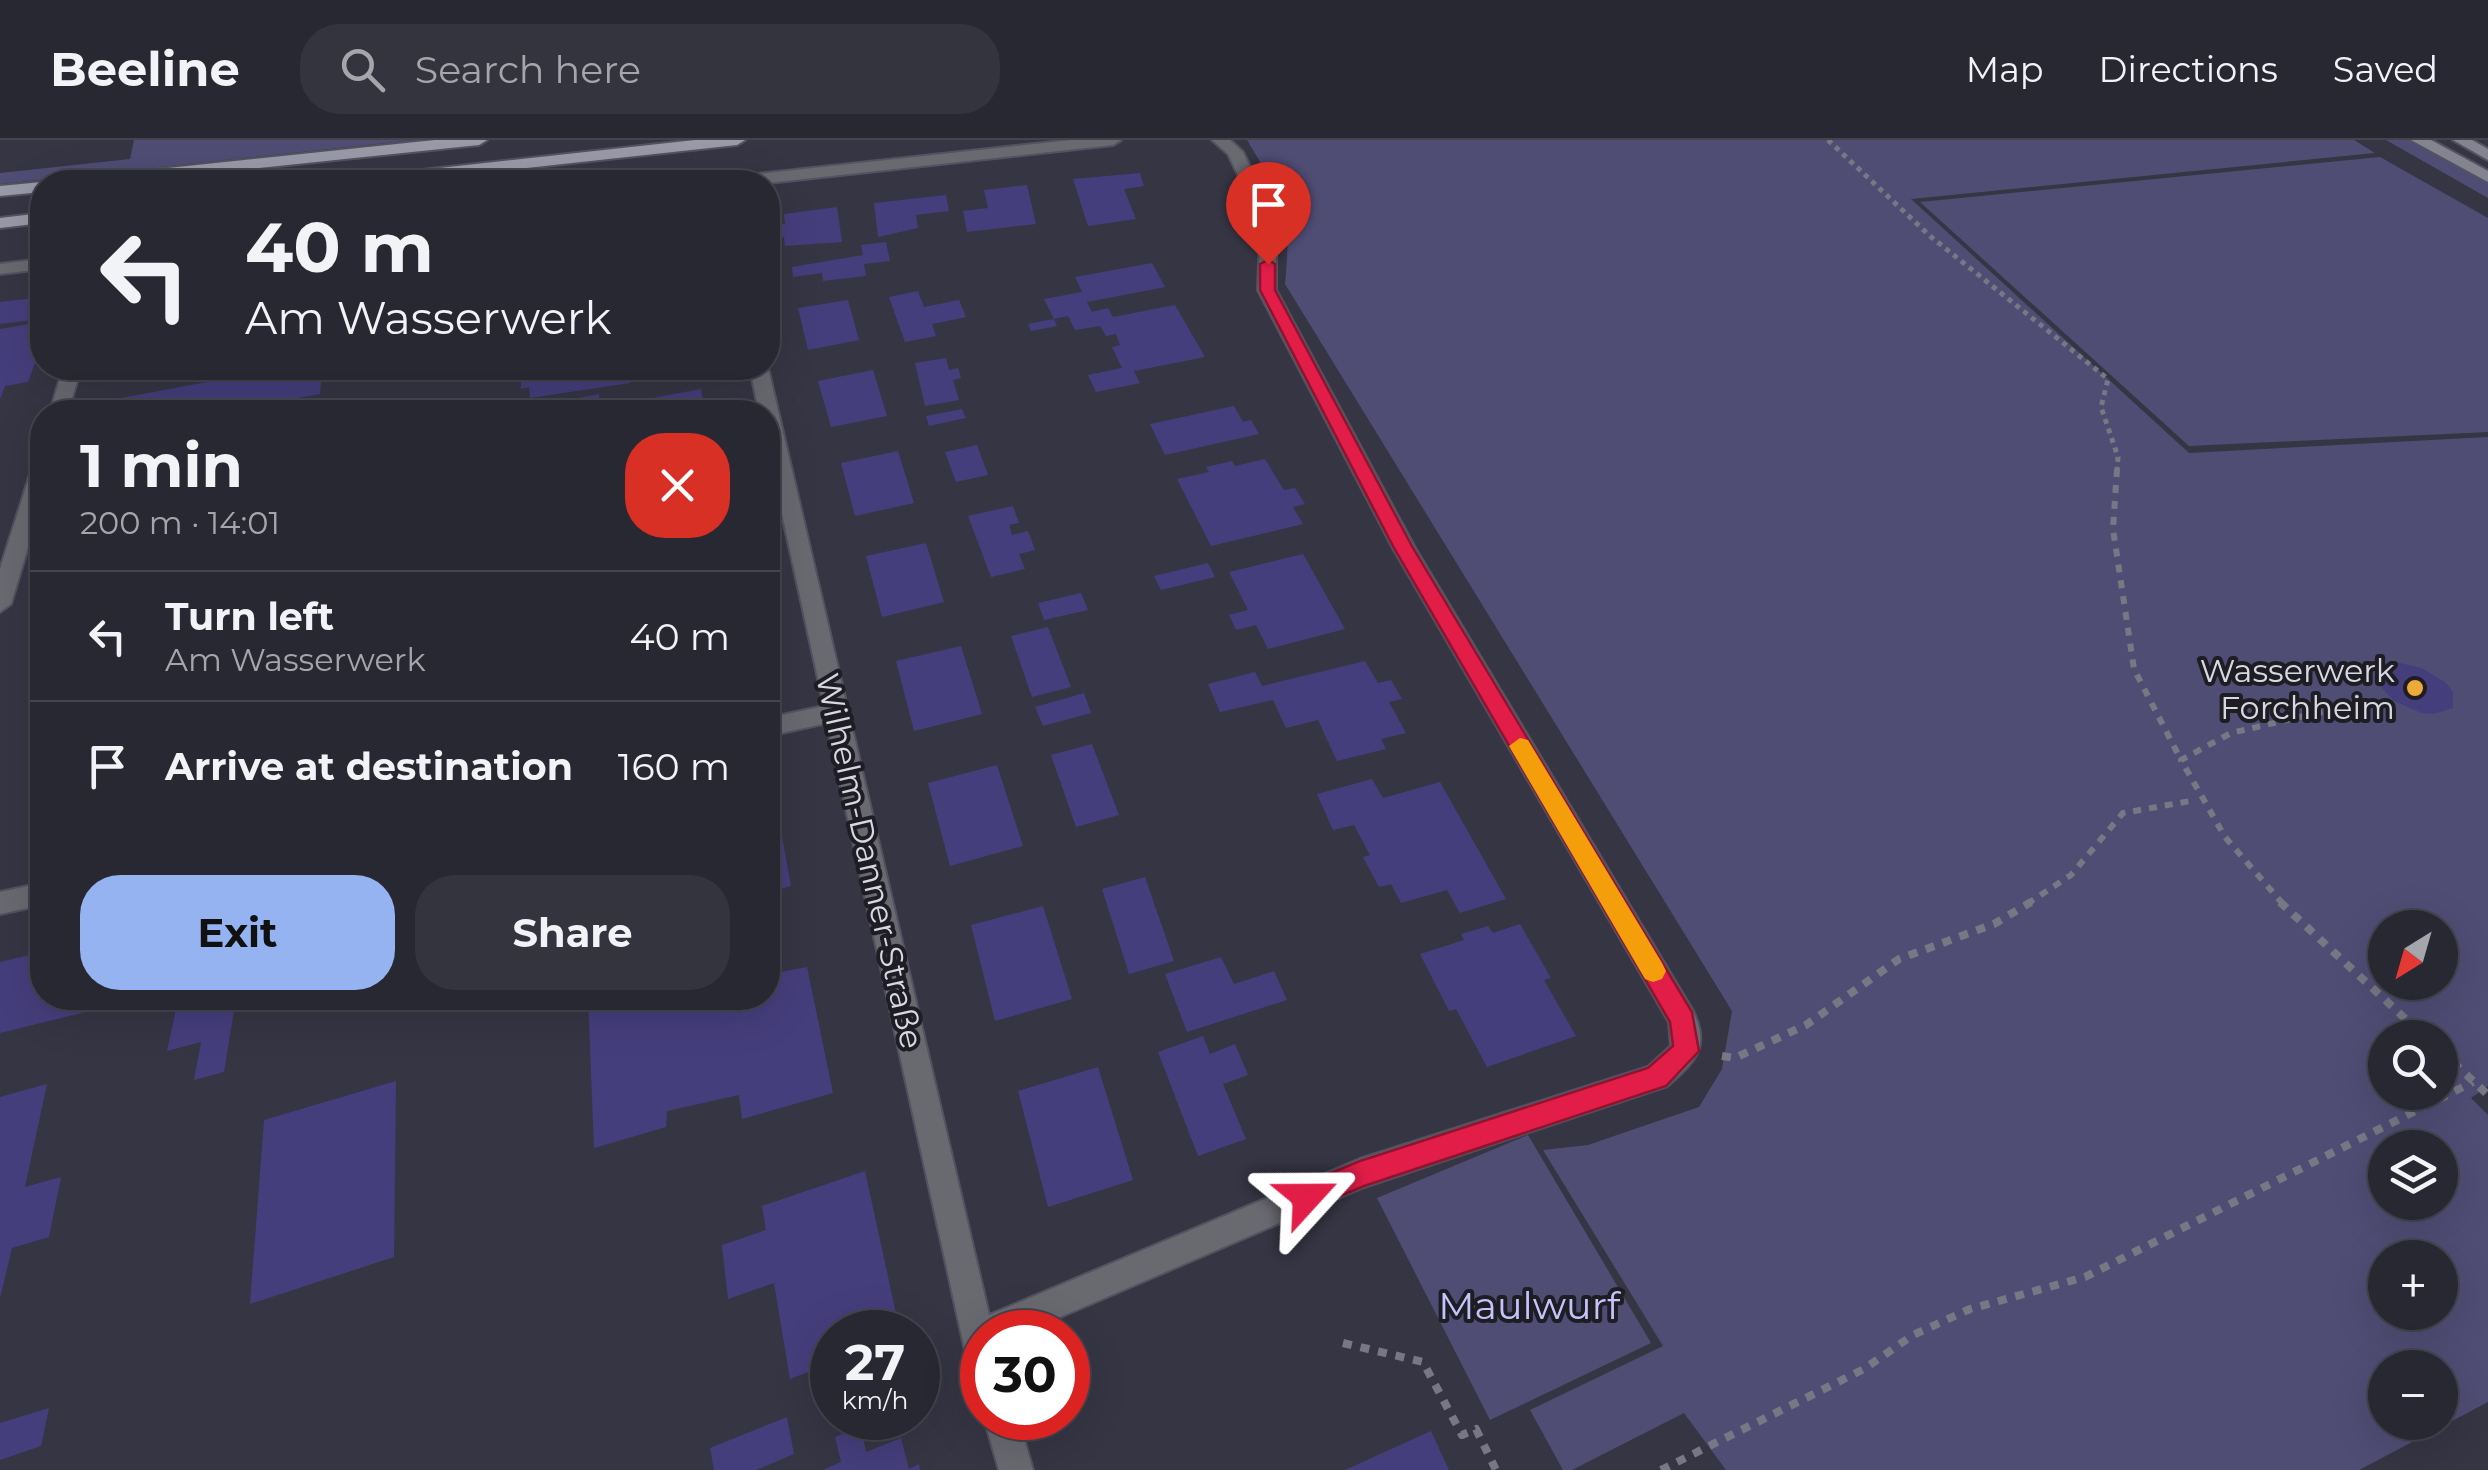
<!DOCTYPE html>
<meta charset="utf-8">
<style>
body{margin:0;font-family:Montserrat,sans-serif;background:#34343f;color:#f1f3f6;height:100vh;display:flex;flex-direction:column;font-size:38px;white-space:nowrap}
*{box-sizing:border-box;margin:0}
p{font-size:32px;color:#a5a6ac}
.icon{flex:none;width:55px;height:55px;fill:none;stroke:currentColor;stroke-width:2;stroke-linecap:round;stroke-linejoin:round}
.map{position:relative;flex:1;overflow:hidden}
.panel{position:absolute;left:30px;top:260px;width:750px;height:610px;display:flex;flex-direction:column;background:#282833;border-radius:40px;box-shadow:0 10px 40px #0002,0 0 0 2px #44444e}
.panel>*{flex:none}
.top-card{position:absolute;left:30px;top:30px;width:750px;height:210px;border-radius:40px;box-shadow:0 10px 40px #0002,0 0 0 2px #44444e;background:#282833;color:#f1f3f6;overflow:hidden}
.needle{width:65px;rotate:217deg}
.tools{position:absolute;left:2368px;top:770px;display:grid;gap:20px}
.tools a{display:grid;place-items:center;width:90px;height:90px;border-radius:50%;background:#282833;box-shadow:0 10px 40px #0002,0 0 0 2px #44444e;font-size:50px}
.speed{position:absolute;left:810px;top:1170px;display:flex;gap:20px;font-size:50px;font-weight:700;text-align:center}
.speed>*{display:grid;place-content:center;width:130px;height:130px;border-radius:50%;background:#282833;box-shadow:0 10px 40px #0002,0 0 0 2px #44444e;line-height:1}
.speed small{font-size:25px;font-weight:400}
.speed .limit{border:15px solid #d22;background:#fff;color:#111}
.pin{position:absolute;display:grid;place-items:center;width:85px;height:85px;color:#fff;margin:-102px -42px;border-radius:50% 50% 50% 0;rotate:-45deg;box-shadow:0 0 10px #0007}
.pin .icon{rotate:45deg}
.me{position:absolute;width:110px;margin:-55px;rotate:66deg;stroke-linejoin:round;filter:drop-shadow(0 0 8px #0008)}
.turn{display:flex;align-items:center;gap:35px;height:210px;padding:0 50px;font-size:45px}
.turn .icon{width:130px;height:130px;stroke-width:2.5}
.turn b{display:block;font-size:70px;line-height:85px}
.round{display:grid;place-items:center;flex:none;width:105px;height:105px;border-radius:40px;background:#34343f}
.summary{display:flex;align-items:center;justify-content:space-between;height:170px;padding:0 50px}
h1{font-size:60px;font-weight:700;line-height:75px}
.cta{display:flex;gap:20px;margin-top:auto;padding:20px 50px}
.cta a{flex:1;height:115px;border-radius:40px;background:#95b2f1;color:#111;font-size:40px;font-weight:700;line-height:115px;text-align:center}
.cta a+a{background:#34343f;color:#f1f3f6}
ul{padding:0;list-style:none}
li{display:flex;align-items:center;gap:30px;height:130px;padding:0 50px;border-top:2px solid #44444e}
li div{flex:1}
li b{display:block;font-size:38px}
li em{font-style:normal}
header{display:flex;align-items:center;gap:60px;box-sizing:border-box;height:140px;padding:0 50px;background:#282833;border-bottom:2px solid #44444e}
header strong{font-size:48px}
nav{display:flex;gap:55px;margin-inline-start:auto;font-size:35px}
.search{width:700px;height:90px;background:#34343f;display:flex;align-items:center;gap:25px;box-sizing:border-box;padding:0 35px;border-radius:40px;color:#a5a6ac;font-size:38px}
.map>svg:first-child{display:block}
.green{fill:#504d75;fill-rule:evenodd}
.building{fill:#453e7c}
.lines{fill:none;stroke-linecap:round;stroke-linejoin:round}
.minor-casing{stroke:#535260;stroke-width:4}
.secondary-casing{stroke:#535260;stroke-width:4}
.primary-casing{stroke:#535260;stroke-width:4}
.path-far2{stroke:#787884;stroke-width:5;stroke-dasharray:5 5;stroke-linecap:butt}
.path-far1{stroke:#787884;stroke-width:6;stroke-dasharray:8 8;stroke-linecap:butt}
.path{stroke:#787884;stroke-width:8;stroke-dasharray:9 9;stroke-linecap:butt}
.minor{fill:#696970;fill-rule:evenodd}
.secondary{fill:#848490;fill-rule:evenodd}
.primary{fill:#9999a8;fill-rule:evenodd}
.route{fill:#e11d48;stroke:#92132f;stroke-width:2.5}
.slow{fill:#f59e0b}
.poi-dot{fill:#ebaa39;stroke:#1e1d24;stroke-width:4}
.labels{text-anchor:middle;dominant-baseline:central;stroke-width:8;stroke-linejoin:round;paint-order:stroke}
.poi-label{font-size:32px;fill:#d8d8e2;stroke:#1e1d24;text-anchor:end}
.street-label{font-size:32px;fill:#d8d8e2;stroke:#1e1d24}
.near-park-label{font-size:38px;fill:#c5c3fc;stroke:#1e1d24}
</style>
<header>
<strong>Beeline</strong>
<div class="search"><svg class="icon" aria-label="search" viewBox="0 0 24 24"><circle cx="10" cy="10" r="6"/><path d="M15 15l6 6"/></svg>Search here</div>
<nav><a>Map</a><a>Directions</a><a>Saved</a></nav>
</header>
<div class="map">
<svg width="2488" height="1330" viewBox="0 0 2488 1330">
<rect width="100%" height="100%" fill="#363544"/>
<path class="green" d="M134,0h280l-414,44v-11l130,-14z
M1247,0h1107l21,13 -464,46 278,254 299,-16v649l-17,12 17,17v287l-129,68h-633l-42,-57 -112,57h-9l-33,-60 133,-64 -120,-196 45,-5 111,-38 23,-38 10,-58 -447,-727c7,-76 0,-80 -38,-144zM2385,788h55v54h-55zM2385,898h55v54h-55zM2385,1008h55v54h-55zM2385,1118h55v54h-55zM2385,1228h55v54h-55z
M2386,0h23l79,43v15z
M2380,17l108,61v214l-299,14 -269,-244z
M1528,995l123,208 -161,77 -113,-222z"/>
<path class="building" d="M1140,33l4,13 -20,3 12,30 -48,7 -15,-47z
M1027,45l9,39 -69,8 -4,-21 25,-3 -4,-18z
M946,55l3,16 -33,4 2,13 -40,9 -4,-34z
M837,67l5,35 -57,4 -1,-9 -12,2 -2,-13 15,-2 -1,-10z
M886,102l4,19 -26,3 2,12 -43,5 -1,-8 -29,4 -1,-10 71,-12 -2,-10z
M1152,123l13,24 -78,15 5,10 16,-4 5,9 62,-12 30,52 -71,14 6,12 -44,9 -8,-17 34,-7 -10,-21 8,-2 -4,-11 -10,2 -6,-10 -25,4 -7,-14 -14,3 3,7 -26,5 -3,-7 26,-5 -10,-20 38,-7 -7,-15z
M918,151l6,16 35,-7 7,17 -34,7 4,12 -31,6 -16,-45z
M42,157l-9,23 -33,4v-22z
M848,160l11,40 -51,10 -10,-42z
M42,182v23l-14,37 -23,4 -5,13v-70z
M946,218l3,12 9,-2 3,10 -8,2 6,20 -34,6 -10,-43z
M123,228h31l-4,9 -22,3 4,-9 -12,2z
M283,228h39l-2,26 -98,18h-104l3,-14z
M528,228h100l2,15 -100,15 -1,-11 -8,2v-16l8,-1z
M873,230l14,46 -56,11 -13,-46z
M701,249l4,23h-61l-2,-12z
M599,254l2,18h-51l-1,-8z
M1234,266l9,16 8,-2 8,14 -94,21 -15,-31z
M962,269l4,9 -37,8 -3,-10z
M977,305l11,30 -32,7 -11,-30z
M898,311l16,52 -59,13 -14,-53z
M1265,319l19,31 11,-2 10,16 -12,3 10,17 -92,22 -34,-67 32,-7 -3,-5 26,-6 3,5z
M1013,366l6,17 -10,2 3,10 16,-4 7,19 -16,4 6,15 -34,8 -23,-61z
M926,403l18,59 -62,15 -16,-61z
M1303,414l42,75 -77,20 -12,-24 -20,5 -7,-15 19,-5 -19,-38z
M1208,423l7,14 -54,13 -7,-14z
M1081,453l7,17 -44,10 -6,-17z
M1048,487l23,60 -39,10 -21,-61z
M961,506l21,68 -68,17 -18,-70z
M1365,521l13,22 13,-3 11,19 -13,3 17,31 -25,6 5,10 -49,12 -19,-41 -32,8 -13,-28 -53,12 -12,-28 47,-12 7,14z
M2396,522l26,6 24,15 7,9v16l-19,6 -13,-1 -27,-12 -17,-18 -2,-8 10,-11z
M1084,553l7,20 -48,13 -8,-19z
M1092,604l27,71 -43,12 -25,-72z
M997,625l26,81 -73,20 -22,-83z
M1372,639l11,19 57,-16 66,117 -46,14 -13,-23 -46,13 -10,-19 -12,3 -16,-30 7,-2 -16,-30 -21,5 -16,-36z
M776,664l15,82 -23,7v-87z
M1145,737l29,84 -45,13 -27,-85z
M1043,766l29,93 -77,22 -24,-96z
M1520,784l31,54 -7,2 32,56 -89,31 -31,-58 -7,2 -29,-57 44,-14 -3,-6 27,-8 5,7z
M42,812v46l97,1 -139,34v-71z
M1221,817l13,27 40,-13 13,29 -100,32 -22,-58z
M773,822l2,11 32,-6 26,126 -91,26 -3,-24 -72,16 -1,16 -72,21 -6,-150h86l1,10 41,-10h52v-35z
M204,858h32l-12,74 -30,8 7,-38 -34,9 10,-47z
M270,858h45v1l-47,12z
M1203,896l7,18 25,-10 13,31 -25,9 23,55 -48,17 -40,-104z
M1098,927l35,113 -85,27 -30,-116z
M396,941l-2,176 -144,47 14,-184z
M47,944l-22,103 36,-10 -12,60 -37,11 -12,50v-201z
M865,1031l35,161h-68v31l-42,16 -16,-96 -46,16 -6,-54 44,-15 -4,-24z
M49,1268l-8,38 -41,14v-37z
M787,1277l7,37 -38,16h-42l-4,-22z
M861,1286l5,26 35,-14 8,31 10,-5 1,6h-97l18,-8 -6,-25z
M1431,1291l18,39h-104z"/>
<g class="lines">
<defs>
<path id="minor" d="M1071,0h50l-8,5 -345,38 -46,-1 8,-5z
M1212,0h18l13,12 24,50 9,37v51l139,258 278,463c18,38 1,51 -26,75l-303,101 -339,145h-43v39l-12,-4 -4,-12 -139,-632 -59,13v-18l56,-12 -56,-256v-38h-9l-9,-44h18l221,947 371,-156 288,-92 23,-21 -2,-24 -276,-474 -135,-258 2,-51 -9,-37 -23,-48z
M42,119v10l-42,5v-10z
M63,228h18l-13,44h-18z
M42,322v38l-31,104 -11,8v-43l32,-101z
M42,743v22l-42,9v-22z
M984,1278h34l15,52h-34z"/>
<path id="secondary" d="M2411,0h20l57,31v11z
M2453,0h19l16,9v11z"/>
<path id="primary" d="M435,0h52l-8,5 -356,37h-48l8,-5z
M695,0h50l-8,5 -340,37h-47l8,-5z
M42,42v10l-42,4v-10z
M42,73v10l-42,5v-10z"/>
</defs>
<use href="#minor" class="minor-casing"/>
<use href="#secondary" class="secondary-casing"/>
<use href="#primary" class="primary-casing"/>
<path class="path-far2" d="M1828,0l102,96 178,143 -7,28 17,50 -1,14"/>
<path class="path-far1" d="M2117,329l-4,60 21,140 47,91
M2027,764l44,-29 52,-62 73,-13
M2283,764l-58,-67 -44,-77 50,-27 142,-33"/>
<path class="path" d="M2280,762l146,136
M2440,910l48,45
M1722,916l13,2 71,-33 93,-66 95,-35 37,-22
M1343,1203l80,19 39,73 14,-6 20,41
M1661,1330l203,-101 49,-34 57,-26 115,-32 388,-195"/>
<use href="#minor" class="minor"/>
<use href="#secondary" class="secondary"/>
<use href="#primary" class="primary"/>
</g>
<path class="route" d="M1268,120l7,4v26l138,258 279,464 7,39 -33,35 -302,100 -57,24 -10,-3 -4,-10 4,-10 63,-26 288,-93 25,-22 -3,-24 -276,-474 -134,-258v-26z"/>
<path class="slow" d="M1520,598l8,2 134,223 4,8 -4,8 -9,3 -8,-3 -136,-233z"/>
<circle class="poi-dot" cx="2415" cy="548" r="10"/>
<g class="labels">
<g class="poi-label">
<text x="2395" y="530">Wasserwerk<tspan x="2395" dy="37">Forchheim</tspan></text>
</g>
<g class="street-label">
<text transform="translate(870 721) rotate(77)">Wilhelm-Danner-Straße</text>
</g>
<g class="near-park-label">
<text x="1529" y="1165">Maulwurf</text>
</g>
</g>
</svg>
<div class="tools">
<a><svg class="needle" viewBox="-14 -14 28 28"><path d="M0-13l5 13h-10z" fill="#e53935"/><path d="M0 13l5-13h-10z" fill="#a5a6ac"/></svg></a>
<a><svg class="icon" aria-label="search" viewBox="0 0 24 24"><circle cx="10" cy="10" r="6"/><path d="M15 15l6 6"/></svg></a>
<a><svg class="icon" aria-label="layers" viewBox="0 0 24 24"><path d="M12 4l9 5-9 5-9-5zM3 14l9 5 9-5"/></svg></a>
<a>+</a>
<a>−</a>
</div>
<div class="speed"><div>27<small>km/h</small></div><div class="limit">30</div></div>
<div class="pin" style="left:1268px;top:124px;background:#d93025"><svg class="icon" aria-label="arrive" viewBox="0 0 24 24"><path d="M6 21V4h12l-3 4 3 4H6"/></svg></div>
<svg class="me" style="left:1307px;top:1057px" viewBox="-20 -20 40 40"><path d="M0-17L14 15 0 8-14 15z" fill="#e11d48" stroke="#fff" stroke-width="4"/></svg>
<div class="top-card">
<div class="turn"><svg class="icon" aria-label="left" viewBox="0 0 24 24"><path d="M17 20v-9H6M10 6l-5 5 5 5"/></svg><div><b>40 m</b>Am Wasserwerk</div></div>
</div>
<section class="panel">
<div class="summary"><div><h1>1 min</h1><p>200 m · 14:01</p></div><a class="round" style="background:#d93025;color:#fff"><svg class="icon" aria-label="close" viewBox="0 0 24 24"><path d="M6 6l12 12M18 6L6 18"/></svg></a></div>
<ul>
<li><svg class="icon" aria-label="left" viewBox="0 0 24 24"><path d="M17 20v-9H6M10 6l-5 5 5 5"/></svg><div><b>Turn left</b><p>Am Wasserwerk</p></div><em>40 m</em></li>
<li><svg class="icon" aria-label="arrive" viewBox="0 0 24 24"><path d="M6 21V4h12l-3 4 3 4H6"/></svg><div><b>Arrive at destination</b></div><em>160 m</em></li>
</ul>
<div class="cta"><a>Exit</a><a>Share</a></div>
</section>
</div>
